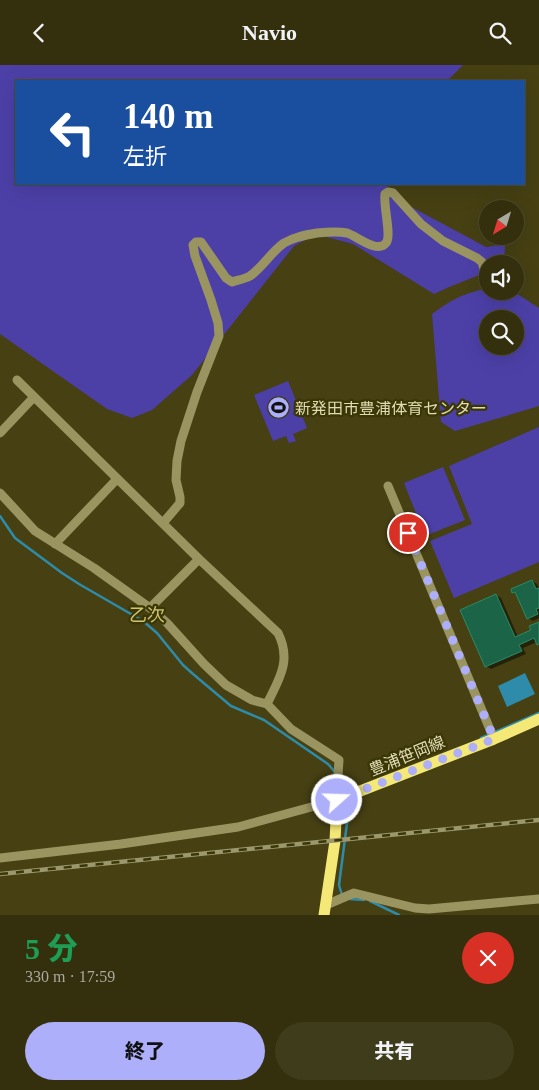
<!DOCTYPE html>
<html lang="ja">
<meta charset="utf-8">
<style>
body{margin:0;font-family:"Times New Roman","Noto Sans JP",serif;background:#3f3c1c;color:#f1f3f6;height:100vh;display:flex;flex-direction:column;font-size:19px;white-space:nowrap}
*{box-sizing:border-box;margin:0}
p{font-size:16px;color:#a9a99e}
.icon{flex:none;width:28px;height:28px;fill:none;stroke:currentColor;stroke-width:2;stroke-linecap:round;stroke-linejoin:round}
.map{position:relative;height:850px;overflow:hidden}
.drawer{display:flex;flex-direction:column;background:#34300e;flex:1}
.drawer>*{flex:none}
.hud{position:absolute;left:15px;top:15px;width:510px;height:105px;border-radius:0px;box-shadow:0 5px 20px #0002,0 0 0 1px #4e4b2e;background:#1a4fa0;color:#fff;overflow:hidden}
.needle{width:32px;rotate:218deg}
.buttons{position:absolute;left:479px;top:135px;display:grid;gap:10px}
.buttons a{display:grid;place-items:center;width:45px;height:45px;border-radius:50%;background:#34300e;box-shadow:0 5px 20px #0002,0 0 0 1px #4e4b2e;font-size:25px}
.pin{position:absolute;display:grid;place-items:center;width:42px;height:42px;color:#fff;margin:-21px;border:2px solid #fff;border-radius:50%;box-shadow:0 1px 5px #0007}
.me{position:absolute;width:55px;margin:-28px;rotate:70deg;stroke-linejoin:round;filter:drop-shadow(0 0 4px #0008)}
.turn{display:flex;align-items:center;gap:18px;height:105px;padding:0 25px;font-size:22px}
.turn .icon{width:65px;height:65px;stroke-width:2.5}
.turn b{display:block;font-size:35px;line-height:42px}
.round{display:grid;place-items:center;flex:none;width:52px;height:52px;border-radius:26px;background:#3f3c1c}
.headline{display:flex;align-items:center;justify-content:space-between;height:85px;padding:0 25px}
h1{font-size:30px;font-weight:800;line-height:38px;color:#1e9e55}
.cta{display:flex;gap:10px;margin-top:auto;padding:10px 25px}
.cta a{flex:1;height:58px;border-radius:30px;background:#adaffb;color:#111;font-size:20px;font-weight:800;line-height:58px;text-align:center}
.cta a+a{background:#3f3c1c;color:#f1f3f6}
header{display:flex;justify-content:space-between;align-items:center;height:65px;padding:0 25px;background:#34300e;font-size:22px;font-weight:800}
.map>svg:first-child{display:block}
.green{fill:#4c40a7;fill-rule:evenodd}
.water{fill:#2e8ba9}
.shadow{fill:#0007}
.lines{fill:none;stroke-linecap:round;stroke-linejoin:round}
.stream{stroke:#2e8ba9;stroke-width:2.5}
.building{fill:#1b6448;stroke:#2a8b65}
.minor{stroke:#9a9460;stroke-width:9}
.major{stroke:#f4e876;stroke-width:11}
.rail-casing{stroke:#9c976d;stroke-width:4.5}
.rail{stroke:#3b3606;stroke-width:2.5;stroke-dasharray:8;stroke-linecap:butt}
.route{stroke:#adaffb;stroke-width:9;stroke-dasharray:0 16.2}
.labels{text-anchor:middle;dominant-baseline:central;stroke-width:4.5;stroke-linejoin:round;paint-order:stroke}
.poi-label{font-size:16px;fill:#dfdbb3;stroke:#3b3606;text-anchor:start}
.street-label{font-size:16px;fill:#dfdbb3;stroke:#3b3606}
.neighbourhood-label{font-size:18px;fill:#cec570;stroke:#3b3606}
</style>
<header><svg class="icon" aria-label="back" viewBox="0 0 24 24"><path d="M15 5l-7 7 7 7"/></svg>Navio<svg class="icon" aria-label="search" viewBox="0 0 24 24"><circle cx="10" cy="10" r="6"/><path d="M15 15l6 6"/></svg></header>
<div class="map">
<svg width="539" height="850" viewBox="0 0 539 850">
<rect width="100%" height="100%" fill="#464013"/>
<path class="green" d="M0,0h463l-16,16h-431v103h371l2,11 97,52 19,-3 -1,20h-16l-1,8 -38,15 -15,7 -81,-50 -34,-9 -6,1 -19,10 -102,129 -40,35 -20,8 -25,-9 -107,-75z
M480,225h7l1,1h17l14,4 20,13v98l-84,25 -14,-9 -9,-108c18,-13 26,-18 48,-24zM488,254h27v27h-27z
M288,316l19,47 -14,6 3,7 -7,2 -3,-7 -13,5 -19,-46z
M539,362v135l-85,36 -24,-57 42,-17 -23,-58z
M443,402l22,53 -40,16 -21,-53z"/>
<path class="water" d="M525,608l10,21 -28,13 -9,-21z"/>
<path class="shadow" d="M532,516l5,3 2,4v30l-6,3 -5,-3 -10,-23 -5,-3z
M496,530l5,3 17,39 14,-6 7,-8v22l-2,-3 -14,6 3,6 -35,15 -5,-3z"/>
<g class="lines">
<path class="stream" d="M0,451l15,22 47,35 17,11 64,37 14,12 26,32 10,9 38,32 33,14 64,44 7,8
M481,673l58,-25
M342,714l8,9h2
M342,830l-3,-10 11,-85
M350,834l14,1
M370,836l29,14"/>
</g>
<path class="building" d="M532,515l4,9 3,-1v20l-3,1 2,5 -11,5 -12,-27 -3,1 -1,-4z
M496,529l19,43 16,-7 -2,-4 10,-4v22l-2,1 -3,-7 -15,7 3,6 -37,16 -25,-57z"/>
<g class="lines">
<path class="minor" d="M17,315l182,179 79,74c14,28 1,46 -11,71
M0,368l34,-36
M388,421l106,253
M0,428l35,38 59,37 56,40 17,15 37,41 22,21 26,15 15,4 24,25 48,31 -1,15 1,6 -2,19 -99,27 -117,17 -121,14
M163,458l17,-20v-6l-4,-17 1,-19 4,-20 16,-49 22,-56 -1,-13 -7,-23 -16,-44 -2,-11 3,-3h5l25,36 6,4c6,-2 13,-3 18,-6 13,-9 21,-24 34,-33 10,-6 21,-8 33,-10 10,-1 20,-2 30,0 10,3 30,21 39,10 6,-7 -3,-37 -1,-49l3,-2 5,1 28,31 22,17 34,17 5,4 4,14
M55,479l62,-65
M150,543l49,-49
M326,840l28,-12 61,15 14,1 110,-10"/>
<path class="major" d="M324,850l11,-74 2,-41 157,-61 45,-20"/>
<defs>
<path id="rail" d="M0,809l539,-54"/>
</defs>
<use href="#rail" class="rail-casing"/>
<use href="#rail" class="rail"/>
</g>
<g class="lines">
<path class="route" d="M337,735l157,-61 -86,-206"/>
</g>
<defs>
<symbol id="stadium-disc" viewBox="-11 -11 22 22"><circle r="9.5" fill="#adaffb" stroke="#3b3606"/><path d="M0-5a6.5 5 0 1 0 0 10a6.5 5 0 1 0 0-10ZM-3.5-1.8h7v3.6h-7Z" fill="#111"/></symbol>
</defs>
<g fill-rule="evenodd">
<use href="#stadium-disc" x="266" y="330" width="25" height="25"/>
</g>
<g class="labels">
<g class="poi-label">
<text x="295" y="343">新発田市豊浦体育センター</text>
</g>
<g class="street-label">
<text transform="translate(407 691) rotate(-22)">豊浦笹岡線</text>
</g>
<g class="neighbourhood-label">
<text x="147" y="550">乙次</text>
</g>
</g>
</svg>
<div class="buttons">
<a><svg class="needle" viewBox="-14 -14 28 28"><path d="M0-13l5 13h-10z" fill="#e53935"/><path d="M0 13l5-13h-10z" fill="#a9a99e"/></svg></a>
<a><svg class="icon" aria-label="sound" viewBox="0 0 24 24"><path d="M4 9h4l5-4v14l-5-4H4zM17 9q2 3 0 6"/></svg></a>
<a><svg class="icon" aria-label="search" viewBox="0 0 24 24"><circle cx="10" cy="10" r="6"/><path d="M15 15l6 6"/></svg></a>
</div>
<div class="pin" style="left:408px;top:468px;background:#d93025"><svg class="icon" aria-label="arrive" viewBox="0 0 24 24"><path d="M6 21V4h12l-3 4 3 4H6"/></svg></div>
<svg class="me" style="left:337px;top:735px" viewBox="-20 -20 40 40"><circle r="17" fill="#adaffb" stroke="#fff" stroke-width="3"/><path d="M0-11L8 9 0 5-8 9z" fill="#fff"/></svg>
<div class="hud">
<div class="turn"><svg class="icon" aria-label="left" viewBox="0 0 24 24"><path d="M17 20v-9H6M10 6l-5 5 5 5"/></svg><div><b>140 m</b>左折</div></div>
</div>
</div>
<section class="drawer">
<div class="headline"><div><h1>5 分</h1><p>330 m · 17:59</p></div><a class="round" style="background:#d93025;color:#fff"><svg class="icon" aria-label="close" viewBox="0 0 24 24"><path d="M6 6l12 12M18 6L6 18"/></svg></a></div>
<div class="cta"><a>終了</a><a>共有</a></div>
</section>
